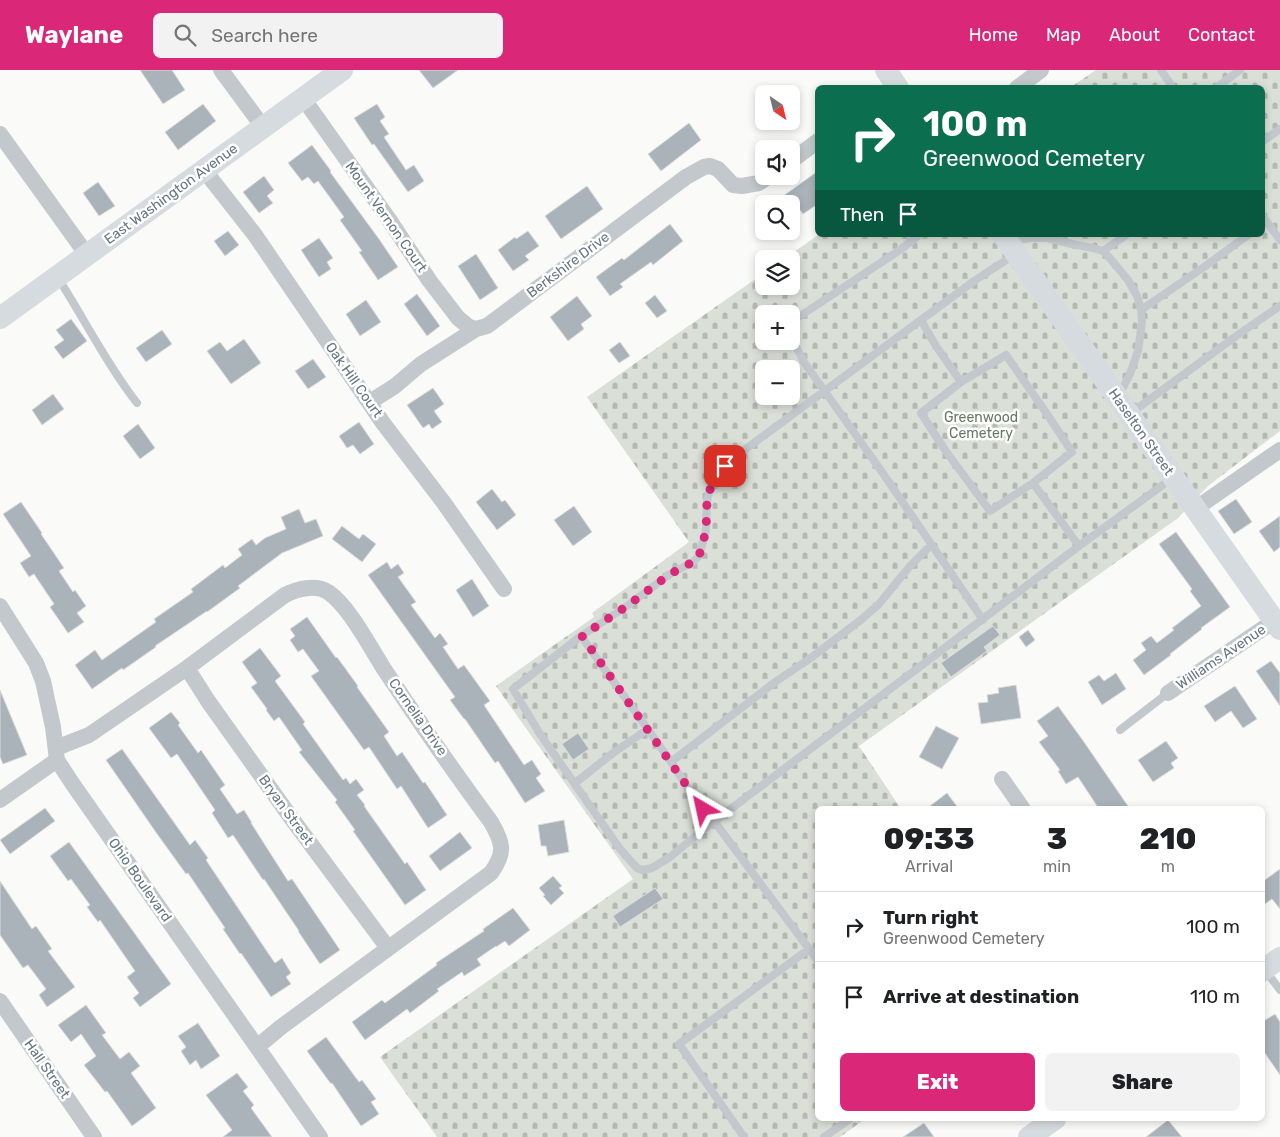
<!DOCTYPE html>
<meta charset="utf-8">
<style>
body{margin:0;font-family:Rubik,sans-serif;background:#f2f2f2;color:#202124;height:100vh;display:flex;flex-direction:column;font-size:19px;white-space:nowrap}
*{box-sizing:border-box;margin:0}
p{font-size:16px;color:#757577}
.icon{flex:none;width:28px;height:28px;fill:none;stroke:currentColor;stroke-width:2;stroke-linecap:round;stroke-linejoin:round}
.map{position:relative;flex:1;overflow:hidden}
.side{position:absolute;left:815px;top:736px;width:450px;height:315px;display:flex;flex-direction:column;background:#fff;border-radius:8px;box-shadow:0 2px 8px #0003}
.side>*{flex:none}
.hud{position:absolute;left:815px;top:15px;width:450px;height:152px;border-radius:8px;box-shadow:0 2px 8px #0003;background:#0b6e4f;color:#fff;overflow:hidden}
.needle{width:32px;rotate:145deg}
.controls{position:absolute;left:755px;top:15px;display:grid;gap:10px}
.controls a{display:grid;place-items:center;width:45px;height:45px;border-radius:8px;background:#fff;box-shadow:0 2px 8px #0003;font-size:25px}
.pin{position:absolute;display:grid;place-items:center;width:42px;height:42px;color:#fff;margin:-21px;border-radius:10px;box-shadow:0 2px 8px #0006}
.me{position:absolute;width:55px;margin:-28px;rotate:324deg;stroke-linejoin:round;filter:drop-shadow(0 0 4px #0008)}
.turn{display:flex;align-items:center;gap:18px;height:105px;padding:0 25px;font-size:22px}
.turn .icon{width:65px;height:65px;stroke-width:2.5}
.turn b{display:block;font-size:35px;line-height:42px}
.then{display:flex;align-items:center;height:48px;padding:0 25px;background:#0003;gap:10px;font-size:19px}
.eta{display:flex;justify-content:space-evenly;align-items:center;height:85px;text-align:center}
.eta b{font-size:30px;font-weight:800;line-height:35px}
.cta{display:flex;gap:10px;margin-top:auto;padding:10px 25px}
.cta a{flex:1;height:58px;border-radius:8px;background:#db2777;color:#fff;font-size:20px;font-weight:800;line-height:58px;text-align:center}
.cta a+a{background:#f2f2f2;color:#202124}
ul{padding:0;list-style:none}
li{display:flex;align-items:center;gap:15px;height:70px;padding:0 25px;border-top:1px solid #e0e0e0}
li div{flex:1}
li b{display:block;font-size:19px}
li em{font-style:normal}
header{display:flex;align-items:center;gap:30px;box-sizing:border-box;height:70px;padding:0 25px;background:#db2777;color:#fff}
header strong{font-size:24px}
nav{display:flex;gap:28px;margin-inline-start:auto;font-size:18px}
.search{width:350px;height:45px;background:#f2f2f2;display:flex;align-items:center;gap:12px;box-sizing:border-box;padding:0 18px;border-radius:8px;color:#757577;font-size:19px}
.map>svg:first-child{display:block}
.cemetery{fill:url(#cemetery-stones);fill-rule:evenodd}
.building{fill:#aab3b9;stroke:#dcdcda}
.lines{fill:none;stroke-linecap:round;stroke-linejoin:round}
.lane{stroke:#c3c8cc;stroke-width:8}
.street{stroke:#c3c8cc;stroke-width:16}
.secondary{stroke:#d6dbdf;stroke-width:22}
.route{stroke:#db2777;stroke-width:9;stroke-dasharray:0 16.2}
.labels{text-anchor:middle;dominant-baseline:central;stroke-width:5;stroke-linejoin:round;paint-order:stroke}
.street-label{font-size:14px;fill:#657683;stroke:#fff}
.park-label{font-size:14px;fill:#687a64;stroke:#fff}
</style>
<header>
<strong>Waylane</strong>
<div class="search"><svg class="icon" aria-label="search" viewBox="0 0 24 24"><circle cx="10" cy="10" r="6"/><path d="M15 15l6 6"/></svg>Search here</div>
<nav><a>Home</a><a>Map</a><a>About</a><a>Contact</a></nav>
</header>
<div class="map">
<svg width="1280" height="1067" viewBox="0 0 1280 1067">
<defs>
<pattern id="cemetery-stones" width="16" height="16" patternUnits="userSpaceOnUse" patternTransform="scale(1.25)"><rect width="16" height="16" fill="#dadfd7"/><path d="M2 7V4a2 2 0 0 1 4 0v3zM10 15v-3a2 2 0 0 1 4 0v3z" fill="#b4b9b4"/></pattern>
</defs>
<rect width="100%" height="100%" fill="#fafaf8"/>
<path class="cemetery" d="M1096,0h184v361l-72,55 -30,32 -319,228 42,63h-83v310h47l-25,18h-403l-57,-80 253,-178 -137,-193 98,-69 -2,-4 97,-71 -102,-145 177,-124v13h27v-27h-7l34,-24h444v-147l-191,-1zM764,244h27v27h-27zM764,299h27v27h-27z"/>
<path class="building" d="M140,0h32l13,20 -22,14z
M419,0h39l-25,18z
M203,34l13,17 -38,29 -13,-18z
M377,34l8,13 -5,4 9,13 -5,3 22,33 8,-5 10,16 -16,11 -34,-48 -2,1 -18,-27z
M689,53l12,17 -40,31 -13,-17z
M312,75l19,26 -1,1 49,67 19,28 -20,13 -19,-28 3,-1 -22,-31 4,-3 -26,-36 -4,3 -6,-7 -6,4 -14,-18z
M818,101v33l-15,10 -6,-8 -6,5v-7h-19z
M264,106l10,14 -7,6 6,7 -14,10 -16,-21z
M98,112l17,24 -16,10 -16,-23z
M587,116l16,23 -42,30 -16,-23z
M670,154l13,17 -30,24 -2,-3 -31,22 3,3 -13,9 -14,-19 26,-19 2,2z
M228,161l11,14 -14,11 -11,-15z
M528,161l11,15 -14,10 4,4 -16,11 -15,-21 17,-13 1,2z
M319,168l14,20 -6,4 4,7 -12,8 -18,-27z
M476,184l22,34 -18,12 -22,-34z
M417,224l23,32 -13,10 -23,-32z
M655,225l12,16 -10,7 -12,-15z
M577,226l15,20 -11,8 3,5 -16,12 -18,-24z
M366,230l15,22 -21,14 -14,-22z
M71,249l16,22 -24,18 -9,-12 10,-7 -8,-10z
M162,260l10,14 -26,18 -10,-14z
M244,269l17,24 -30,21 -24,-33 13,-9 7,9z
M620,272l10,14 -11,7 -10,-13z
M313,289l13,18 -18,12 -13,-18z
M433,318l11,16 -10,7 8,11 -10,7 -3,-5 -6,4 -16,-23z
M53,324l11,15 -22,16 -10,-15z
M359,352l15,22 -14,10 -7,-9 -6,3 -8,-12z
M138,354l17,24 -15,11 -17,-23z
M492,419l10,13 3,-2 11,15 -19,15 -21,-28z
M1236,429l16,23 -18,12 -16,-23z
M21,432l21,31 -1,1 23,34 -5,3 14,21 2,-2 11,16 -9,7 7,9 -16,11 -18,-26 4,-3 -20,-30 -5,3 -9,-14 11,-7 -28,-42z
M574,436l18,26 -19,14 -19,-26z
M299,439l6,14 11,-4 7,17 -41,17 -44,33 2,2 -33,24v-1l-52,35 1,1 -33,23 -1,-2 -30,21 -17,-24 20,-15 7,10 54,-38 -2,-3 39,-27 -2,-3 32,-24 2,3 17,-13 -4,-6 14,-10 4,6 9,-7 21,-9 -5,-12z
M1280,446v31l-6,5 -15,-21z
M342,456l17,13 4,-5 13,10 -14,18 -30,-23z
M1176,462l54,75 -29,21 1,1 -32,25 1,1 -27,20 -11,-15 13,-10 -5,-7 10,-7 6,7 17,-13 -2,-2 29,-22 -11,-15 2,-2 -33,-45z
M387,492l4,7 7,-5 6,9 -6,4 18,25 -5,3 24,33 5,-5 8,11 -5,3 15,22 6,-4 26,36 -6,4 40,60 8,-5 9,14 -5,4 9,13 -20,12 -27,-42 -3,2 -30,-44h-1l-14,-19 5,-3 -87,-122z
M472,509l17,27 -16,11 -17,-27z
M307,547l29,41 1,-1 21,29 -1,1 32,45 -5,4 13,20 5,-4 21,31 2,-1 22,33 -19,13 -27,-42 -4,3 -28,-42 -5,3 -53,-74 8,-5 -16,-22 -5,3 -8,-12 5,-4 -5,-7z
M993,556l7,9 -16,12 3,4 -36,26 -10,-14z
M1028,560l7,10 -9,7 -7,-10z
M260,578l21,28 -6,5 30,41 -2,2 40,56 3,-2 4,6 6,-5 8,11 -7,5 8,10 -1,1 41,58 2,-2 19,28 -21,15 -52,-74 2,-1 -20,-28 2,-2 -38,-48 3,-2 -23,-33 -5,4 -8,-11 1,-1 -16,-22 6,-4 -15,-21z
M1271,591l9,12v33l-24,-35z
M1116,603l10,16 -24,16 -14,-23 11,-7 5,6z
M1016,615l5,33 -40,6 -3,-21 10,-1 -1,-7 12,-2 -1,-5z
M1235,616l22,33 -14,9 -12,-17 -16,11 -11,-16z
M0,620l27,65 -24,9 -3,-7z
M1058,636l26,36 46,67h-31l-21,-32 -12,7 -8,-13 2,-1 -21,-28 9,-6 -11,-15z
M171,642l9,11 -2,2 20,28 3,-3 24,35 -5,4 17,25 7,-4 8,13h-1l37,58 4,-2 48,71 -20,14 -22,-33h1l-35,-52 -1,1 -30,-45 -5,3 -16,-25 3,-3 -38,-56 -6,4 -22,-30z
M936,656l23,12 -17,31 -23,-12z
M578,663l11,16 -16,11 -11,-16z
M1166,671l12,17 -7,5 3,5 -21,14 -15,-22z
M122,679l68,96 5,-5 13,18 -2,2 62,93 7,10 7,-5 9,15 -5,4 5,7 -20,13 -30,-44 -1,1 -17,-25 2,-1 -37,-55 -2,1 -31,-43 -49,-71z
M947,723l12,16h-33z
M45,738l10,13 -45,33 -10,-14z
M564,750l5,32 -21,4 -2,-10h-5l-3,-21z
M460,762l12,16 -32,23 -11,-15z
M69,772l102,142 -31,23 -7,-9 6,-5 -12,-16 8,-6 -35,-51 -2,2 -11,-15 3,-2 -19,-26 -3,2 -18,-25z
M1280,799v40l-8,-10 -10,7v-24z
M553,806l9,10 -3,2 5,5 -13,12 -8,-9 2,-1 -6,-7z
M0,811l32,48 4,-3 16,23 -4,2 27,36 -28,20 -8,-12 7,-6 -18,-24 -5,3 -23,-33z
M655,818l8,11 -43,28 -7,-11z
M513,838l17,22 -21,16 -4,-5 -9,6v-1l-19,13 4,6 -17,11 -2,-4 -25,17 2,2 -29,22 -3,-4 -42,31 -13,-18 30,-22 3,3 52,-38 -1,-2 48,-32 -1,-2z
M86,935l20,28 -4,2 18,24 9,-7 11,14 -9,7 25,35 -24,18 -25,-35 -2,1 -21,-27 12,-9 -15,-22 -10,8 -13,-17z
M1275,944l5,8v53l-18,-26v-27z
M198,953l22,33 -19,13 -5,-9 -6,5 -9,-14 5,-4 -8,-11z
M326,967l33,45 3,-2 14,19 -5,3 8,12 -18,12 -29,-43 -1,1 -24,-33z
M237,1003l11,14 -5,4 11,14 -3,3 21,29h-49l9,-7 -26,-35z
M1168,1050l14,17h-36z
M924,1053l10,14h-31z"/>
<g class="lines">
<path class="lane" d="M1161,0l12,18
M1216,18l24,-18
M1262,72l18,-13
M1262,145l18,25
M1012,171l19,-3h16l25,6 21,4 10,3 5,5 20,24 9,16 4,14 1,12 -4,29 -8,23 -11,21
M1103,181l23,-16
M1014,185l-40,26 -242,178 -14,14 -7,12 -4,16 -1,30 -7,25 -6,6 -23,12 -43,32 -46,30 -68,53 27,45 80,115 17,19 5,2 10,-2 18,-11 38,-31 226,-170 145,-110 92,-67
M58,208c27,42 48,85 79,125
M1141,240l63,-43 44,-32
M921,250l15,26 25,36
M791,252l109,-72 19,-15
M791,267l13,25 78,110 101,148
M1006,285l43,62 23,35 -39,31 -43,28 -45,-61 -24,-37 40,-31z
M1131,343l108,-79 41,-28
M1033,413l46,63
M581,566c30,43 61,84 90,126 12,18 27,46 43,59l104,140
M1120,660l48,-37
M671,692l104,-80 33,-22 54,-41 17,-15 31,-38 21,-21
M575,713l38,-30 35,-24
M1266,901l14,19
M744,1067l-65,-93 130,-95
M824,1067l26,-18"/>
<path class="street" d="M221,0l42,57
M1017,18l24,-18
M303,28l85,120 41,62 29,38 11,9 7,2
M0,64l87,121
M791,91l27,-20
M204,100l51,65 128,188 61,80 60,86
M370,332l25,-16 26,-22 55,-35 11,-3 199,-149 18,-10 6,-1 8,3 15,16 9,1 17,-3 10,-7
M1195,439l85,-59
M0,536l36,57 7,18 10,46 4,33 15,23 248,354
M187,598l21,33 84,118 96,129
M1168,623l106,-72
M56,678l33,-13 98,-67 98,-73c12,-6 30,-11 43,-3 21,14 42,55 56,77 34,51 70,103 107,153 12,21 15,30 0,51l-210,154 -24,20
M1002,709l21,30
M0,730l57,-40
M0,931l94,136"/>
<path class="secondary" d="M886,0l12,18
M1003,165l277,394
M0,248l342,-248
M1262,901l18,-13
M1029,1067l26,-18"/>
</g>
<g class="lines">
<path class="route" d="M703,739l-121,-173 45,-30 43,-32 23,-12 6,-6 7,-25 1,-30 4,-15 7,-13 7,-7"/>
</g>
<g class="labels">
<g class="street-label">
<text transform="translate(171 124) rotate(-36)">East Washington Avenue</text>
<text transform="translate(386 147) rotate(55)">Mount Vernon Court</text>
<text transform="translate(568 195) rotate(-37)">Berkshire Drive</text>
<text transform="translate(354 310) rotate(55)">Oak Hill Court</text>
<text transform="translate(1141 362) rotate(55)">Haselton Street</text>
<text transform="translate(1221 587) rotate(-34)">Williams Avenue</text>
<text transform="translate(418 647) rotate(55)">Cornelia Drive</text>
<text transform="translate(286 740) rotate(54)">Bryan Street</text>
<text transform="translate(140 810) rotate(55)">Ohio Boulevard</text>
<text transform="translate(47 999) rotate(55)">Hall Street</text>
</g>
<g class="park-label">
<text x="981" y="347">Greenwood<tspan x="981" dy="16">Cemetery</tspan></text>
</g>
</g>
</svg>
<div class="controls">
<a><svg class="needle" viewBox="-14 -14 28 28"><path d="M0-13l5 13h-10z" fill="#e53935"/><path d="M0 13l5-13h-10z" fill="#757577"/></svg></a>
<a><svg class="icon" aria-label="sound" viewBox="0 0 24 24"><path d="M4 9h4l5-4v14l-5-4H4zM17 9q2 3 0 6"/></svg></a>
<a><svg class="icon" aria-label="search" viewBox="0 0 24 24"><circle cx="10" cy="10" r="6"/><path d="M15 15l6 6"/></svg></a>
<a><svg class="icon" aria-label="layers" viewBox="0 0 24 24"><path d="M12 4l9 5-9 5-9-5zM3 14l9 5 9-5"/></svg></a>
<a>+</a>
<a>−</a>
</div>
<div class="pin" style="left:725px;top:396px;background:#d93025"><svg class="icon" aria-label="arrive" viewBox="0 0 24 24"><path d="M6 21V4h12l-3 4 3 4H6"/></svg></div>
<svg class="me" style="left:703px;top:739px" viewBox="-20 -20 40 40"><path d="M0-17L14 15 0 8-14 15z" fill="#db2777" stroke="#fff" stroke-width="4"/></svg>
<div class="hud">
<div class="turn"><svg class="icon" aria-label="right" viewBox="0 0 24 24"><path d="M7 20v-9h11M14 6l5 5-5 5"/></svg><div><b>100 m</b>Greenwood Cemetery</div></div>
<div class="then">Then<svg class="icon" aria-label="arrive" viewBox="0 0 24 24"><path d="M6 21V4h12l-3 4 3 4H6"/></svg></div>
</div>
<section class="side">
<div class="eta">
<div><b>09:33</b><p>Arrival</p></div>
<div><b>3</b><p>min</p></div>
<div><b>210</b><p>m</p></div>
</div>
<ul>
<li><svg class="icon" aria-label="right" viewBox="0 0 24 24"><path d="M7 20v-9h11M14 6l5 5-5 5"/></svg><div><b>Turn right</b><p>Greenwood Cemetery</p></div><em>100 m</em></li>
<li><svg class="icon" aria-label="arrive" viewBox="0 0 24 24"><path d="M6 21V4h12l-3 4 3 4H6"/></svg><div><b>Arrive at destination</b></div><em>110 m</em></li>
</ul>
<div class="cta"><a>Exit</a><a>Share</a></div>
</section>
</div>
